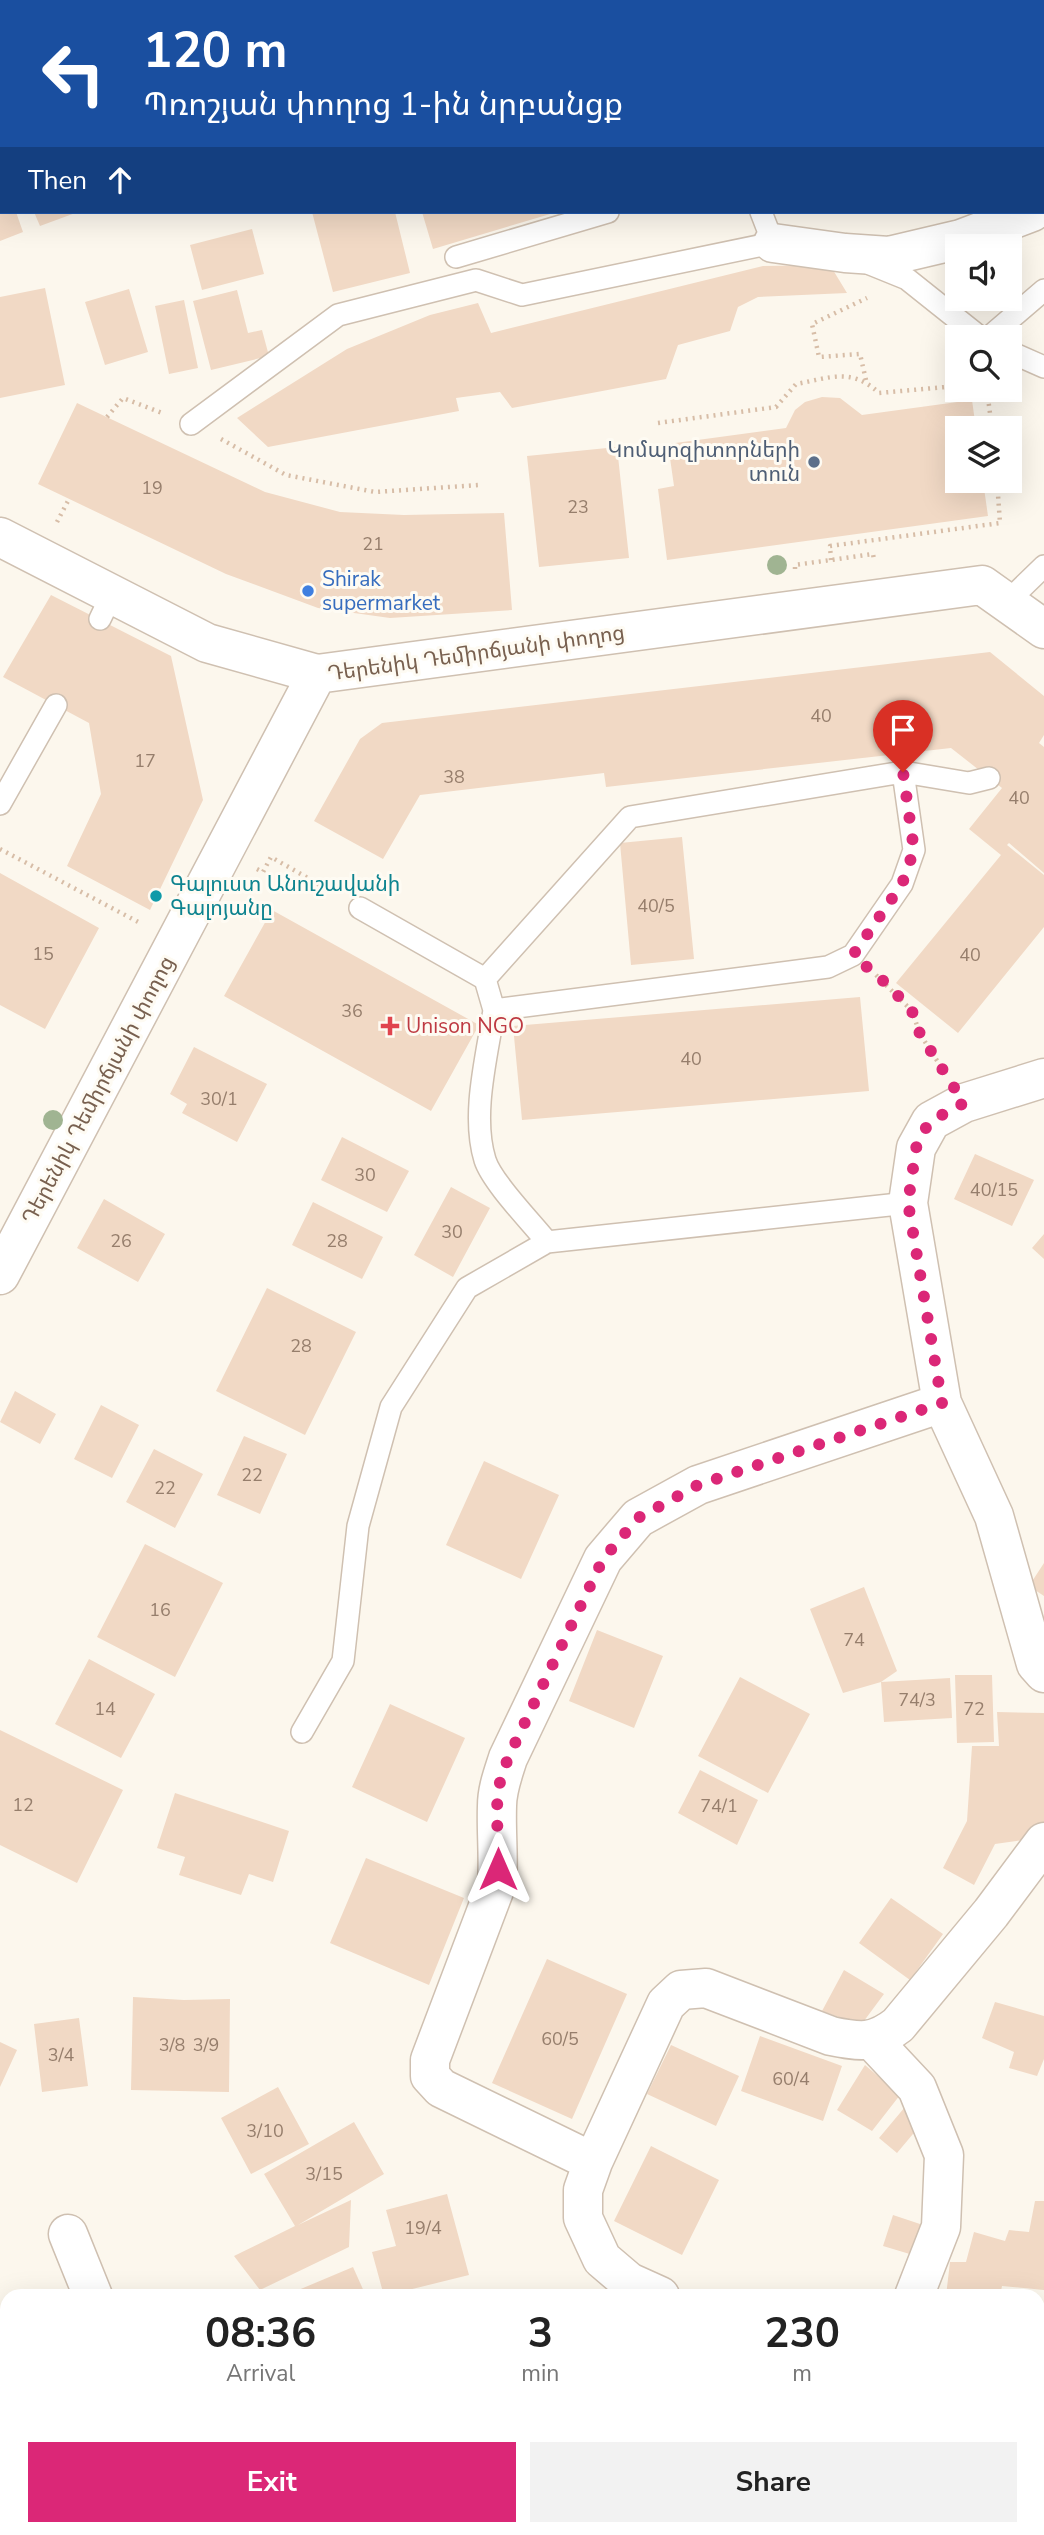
<!DOCTYPE html>
<meta charset="utf-8">
<style>
body{margin:0;font-family:"Nunito Sans","Noto Sans Armenian",sans-serif;background:#f2f2f2;color:#222;height:100vh;display:flex;flex-direction:column;font-size:26px;white-space:nowrap}
*{box-sizing:border-box;margin:0}
p{font-size:23px;color:#767676}
.icon{flex:none;width:38px;height:38px;fill:none;stroke:currentColor;stroke-width:2;stroke-linecap:round;stroke-linejoin:round}
.map{position:relative;flex:1;overflow:hidden}
.side{position:absolute;left:0px;top:2289px;width:1045px;height:247px;display:flex;flex-direction:column;background:#fff;border-radius:21px 21px 0 0;box-shadow:0 7px 28px #0002}
.side>*{flex:none}
.top-card{position:absolute;left:0px;top:0px;width:1045px;height:214px;box-shadow:0 7px 28px #0002;background:#1a4fa0;color:#fff;overflow:hidden}
.buttons{position:absolute;left:945px;top:234px;display:grid;gap:14px}
.buttons a{display:grid;place-items:center;width:77px;height:77px;border-radius:0px;background:#fff;box-shadow:0 7px 28px #0002;font-size:35px}
.pin{position:absolute;display:grid;place-items:center;width:60px;height:60px;color:#fff;margin:-72px -30px;border-radius:50% 50% 50% 0;rotate:-45deg;box-shadow:0 0 7px #0007}
.pin .icon{rotate:45deg}
.me{position:absolute;width:77px;margin:-38px;rotate:0deg;stroke-linejoin:round;filter:drop-shadow(0 0 5px #0008)}
.turn{display:flex;align-items:center;gap:24px;height:147px;padding:0 28px;font-size:32px}
.turn .icon{width:91px;height:91px;stroke-width:2.5}
.turn b{display:block;font-size:49px;line-height:60px}
.then{display:flex;align-items:center;height:66px;padding:0 28px;background:#0003;gap:14px;font-size:26px}
.eta{display:flex;justify-content:space-evenly;align-items:center;height:119px;text-align:center}
.eta b{font-size:42px;font-weight:700;line-height:49px}
.primary-button{display:flex;gap:14px;margin-top:auto;padding:14px 28px}
.primary-button a{flex:1;height:80px;border-radius:0px;background:#db2777;color:#fff;font-size:28px;font-weight:700;line-height:80px;text-align:center}
.primary-button a+a{background:#f2f2f2;color:#222}
.map>svg:first-child{display:block}
.building{fill:#f1d9c5}
.lines{fill:none;stroke-linecap:round;stroke-linejoin:round}
.service-casing{stroke:#cfc0b1;stroke-width:24}
.minor-casing{stroke:#cfc0b1;stroke-width:41}
.tertiary-casing{stroke:#cfc0b1;stroke-width:41}
.path{stroke:#d7bda7;stroke-width:4.5;stroke-dasharray:2 5;stroke-linecap:butt}
.service{stroke:#fff;stroke-width:21}
.minor{stroke:#fff;stroke-width:38}
.tertiary{stroke:#fff;stroke-width:38}
.tree{fill:#a0b492}
.route{stroke:#db2777;stroke-width:12;stroke-dasharray:0 21.6}
.service-dot{fill:#5c6f8a;stroke:#fefbf3;stroke-width:2.5}
.shop-dot{fill:#3f7fe0;stroke:#fefbf3;stroke-width:2.5}
.culture-dot{fill:#0f9aa8;stroke:#fefbf3;stroke-width:2.5}
.health-dot{fill:#e0444e;stroke:#fefbf3;stroke-width:2.5}
.labels{text-anchor:middle;dominant-baseline:central;stroke-width:6;stroke-linejoin:round;paint-order:stroke}
.number-label{font-size:18px;fill:#967e6c}
.service-label{font-size:21px;fill:#4e5e75;stroke:#fefbf3;text-anchor:end}
.shop-label{font-size:21px;fill:#366cbe;stroke:#fefbf3;text-anchor:start}
.street-label{font-size:21px;fill:#78604f;stroke:#fefbf3}
.culture-label{font-size:21px;fill:#0d838f;stroke:#fefbf3;text-anchor:start}
.health-label{font-size:21px;fill:#be3a42;stroke:#fefbf3;text-anchor:start}
</style>
<div class="map">
<svg width="1044" height="2535" viewBox="0 0 1044 2535">
<rect width="100%" height="100%" fill="#fcf7ed"/>
<path class="building" d="M0,212h16l7,20 -23,9z
M34,212h44l-38,14z
M312,212h83l15,61 -77,19z
M422,212h135l-124,37z
M252,229l12,45 -62,16 -12,-45z
M830,265l17,28 -89,4 -20,10 -8,24 -52,14 -12,34 -154,29 -12,-16 -44,6 3,13 -191,36 -31,-29 110,-69 83,-34 48,-12 13,30 272,-67z
M45,288l20,97 -65,13v-101z
M129,289l19,63 -43,13 -20,-63z
M237,290l11,43 14,-3 7,26 -58,14 -18,-69z
M184,300l14,68 -29,6 -14,-68z
M822,397l18,1 22,17 110,-15 4,29h-19v52h26l5,35 -321,44 -9,-71 16,-3 -6,-42 118,-16 9,-18 10,-8z
M77,403l188,89 75,20 64,3 100,-2 8,97 -122,8 -72,-10 -92,-34 -188,-90z
M617,447l12,111 -90,9 -12,-111z
M51,595l120,61 32,144 -53,110 -83,-44 34,-72 -12,-71 -86,-46z
M990,652l54,44v39l-5,8 5,4v126l-35,-30 -2,2 37,30v52l-86,106 -62,-50 105,-128 -32,-26 33,-41 -51,-40 -345,39 -2,-14 -184,22 -37,64 -69,-38 46,-82 22,-16z
M682,837l12,122 -63,6 -11,-122z
M0,873l99,55 -54,101 -45,-24z
M272,910l207,115 -48,86 -207,-115z
M860,997l9,94 -347,29 -9,-94z
M194,1047l73,37 -30,58 -55,-29 5,-9 -17,-10z
M342,1137l67,34 -22,41 -66,-32z
M975,1154l59,26 -22,46 -58,-27z
M451,1187l39,21 -37,69 -39,-22z
M104,1199l61,35 -27,48 -61,-34z
M313,1202l70,35 -21,42 -70,-34z
M1044,1234v25l-12,-11z
M267,1288l89,44 -51,103 -89,-44z
M15,1391l41,23 -16,30 -40,-22z
M101,1405l38,20 -27,53 -38,-19z
M244,1436l43,18 -27,60 -43,-19z
M154,1449l49,25 -28,54 -49,-26z
M484,1461l75,34 -38,84 -75,-34z
M145,1544l78,39 -48,94 -78,-40z
M1044,1563v33l-15,-10z
M864,1587l33,84 -16,11 -38,11 -33,-84z
M597,1630l66,26 -29,72 -65,-27z
M89,1659l66,35 -34,64 -66,-34z
M955,1675h37l2,67 -37,1z
M740,1677l70,37 -42,79 -70,-37z
M950,1678l2,40 -68,4 -3,-40z
M390,1704l75,34 -38,84 -75,-35z
M997,1712l47,1v119l-6,6 -43,6 -21,41 -31,-17 24,-47 5,-75h27z
M0,1730l123,60 -46,93 -77,-38z
M700,1770l58,30 -21,45 -59,-32z
M175,1793l114,38 -16,51 -24,-8 -8,21 -62,-20 6,-18 -28,-9z
M366,1858l98,40 -35,87 -99,-42z
M891,1898l52,36 -33,46 -51,-37z
M547,1959l80,35 -55,125 -80,-36z
M844,1970l40,24 -23,31 -39,-14z
M133,1997l51,3 46,-1 -1,93 -98,-2z
M995,2002l49,14v43l-7,17 -28,-8 5,-16 -32,-14z
M79,2018l9,68 -46,6 -8,-68z
M760,2036l82,30 -19,55 -82,-30z
M0,2042l17,8 -17,37z
M671,2045l68,31 -23,50 -69,-32z
M865,2065l35,30 -28,36 -35,-21z
M278,2087l31,57 -58,30 -30,-56z
M905,2107l18,15 -26,31 -18,-15z
M354,2122l30,52 -86,51 53,-25 -2,47 -89,43 -26,-34 61,-30 -31,-52z
M651,2146l68,34 -37,75 -68,-34z
M447,2194l22,81 -85,21 -12,-44 24,-6 -10,-36z
M1035,2201h9v89l-42,-4 -2,10h-54l4,-34h16l8,-30 31,9 4,-11 20,2z
M893,2215l30,10 -10,30 -30,-9z
M353,2267l13,29h-68l-2,-5z
M41,2529h58l3,6h-55z
M114,2529h34l-10,6h-20z
M183,2529h55l3,6h-60l-2,-3z
M519,2529h50l9,6h-63z
M808,2529h54l-6,6h-41z"/>
<g class="lines">
<defs>
<path id="service" d="M1035,2l5,-2
M456,257l152,-45
M870,264l37,15 74,59
M988,338l56,-48
M1010,352l34,15
M191,424l147,-109 138,-35 46,15 251,-52 -12,-31
M1006,603l38,-37
M100,619l12,-25
M903,772l66,11 20,-5
M0,804l56,-99
M360,908l125,71 9,31
M485,979l145,-162 273,-45 11,78 -12,34 -49,71 -25,12 -334,43c-7,46 -23,105 -9,150 7,22 46,62 62,82
M302,1732l41,-71 15,-135 33,-119 76,-119 80,-46 361,-39"/>
<path id="minor" d="M773,243l72,10 44,3 72,-17 71,-27
M0,537l207,106 110,31
M1044,1078l-80,25 -33,18 -15,27 -8,55 34,200 52,113 42,148 8,9
M872,2040l45,48 27,67 -3,72 -27,69
M593,2162l-152,-74 -11,-12v-16l67,-177c2,-26 -1,-51 0,-77 0,-17 6,-32 11,-48l95,-199 35,-41 60,-33 244,-82
M68,2234l25,62
M660,2296l-31,-14 -27,-23 -19,-41v-28l10,-28 73,-158 15,-14 25,-2 125,48c29,6 43,8 67,-11l93,-112 53,-71
M1038,2431l6,-6
M273,2529l4,6
M432,2529l4,6
M925,2535l7,-6"/>
<path id="tertiary" d="M0,1275l317,-601 665,-89 62,44"/>
</defs>
<use href="#service" class="service-casing"/>
<use href="#minor" class="minor-casing"/>
<use href="#tertiary" class="tertiary-casing"/>
<path class="path" d="M657,0l1,2
M866,380l-6,-26 -41,3 -7,-33 55,-26
M987,390l5,39
M107,417l16,-19 39,15
M658,423l118,-16 20,-23c34,-6 55,-17 83,9l78,-7
M221,439l65,36 89,17 104,-7
M57,522l12,-23
M831,560l-1,-14 170,-23 -3,-42
M795,569v-4l78,-11 1,6
M0,849l142,75
M257,869l6,3 8,-15 63,36
M876,975l36,36 8,23 23,36
M0,2486l7,18
M17,2529l2,6"/>
<use href="#service" class="service"/>
<use href="#minor" class="minor"/>
<use href="#tertiary" class="tertiary"/>
</g>
<g class="tree">
<circle cx="777" cy="565" r="10"/>
<circle cx="53" cy="1120" r="10"/>
</g>
<g class="lines">
<path class="route" d="M498,1869l-1,-63 3,-24 8,-24 95,-199 35,-41 60,-33 244,-82 -34,-200 8,-55 7,-16 8,-11 33,-18 -44,-69 -8,-23 -24,-26 -35,-30 49,-71 12,-34 -11,-78"/>
</g>
<circle class="service-dot" cx="814" cy="462" r="7"/>
<circle class="shop-dot" cx="308" cy="591" r="7"/>
<circle class="culture-dot" cx="156" cy="896" r="7"/>
<path class="health-dot" d="M386.5 1015.5h7v7h7v7h-7v7h-7v-7h-7v-7h7z"/>
<g class="labels">
<g class="number-label">
<text x="152" y="488">19</text>
<text x="578" y="507">23</text>
<text x="373" y="544">21</text>
<text x="821" y="716">40</text>
<text x="145" y="761">17</text>
<text x="454" y="777">38</text>
<text x="1019" y="798">40</text>
<text x="656" y="906">40/5</text>
<text x="43" y="954">15</text>
<text x="970" y="955">40</text>
<text x="352" y="1011">36</text>
<text x="691" y="1059">40</text>
<text x="219" y="1099">30/1</text>
<text x="365" y="1175">30</text>
<text x="994" y="1190">40/15</text>
<text x="452" y="1232">30</text>
<text x="121" y="1241">26</text>
<text x="337" y="1241">28</text>
<text x="301" y="1346">28</text>
<text x="252" y="1475">22</text>
<text x="165" y="1488">22</text>
<text x="160" y="1610">16</text>
<text x="854" y="1640">74</text>
<text x="917" y="1700">74/3</text>
<text x="105" y="1709">14</text>
<text x="974" y="1709">72</text>
<text x="23" y="1805">12</text>
<text x="719" y="1806">74/1</text>
<text x="560" y="2039">60/5</text>
<text x="172" y="2045">3/8</text>
<text x="206" y="2045">3/9</text>
<text x="61" y="2055">3/4</text>
<text x="791" y="2079">60/4</text>
<text x="265" y="2131">3/10</text>
<text x="324" y="2174">3/15</text>
<text x="423" y="2228">19/4</text>
</g>
<g class="service-label">
<text x="800" y="450">Կոմպոզիտորների<tspan x="800" dy="24">տուն</tspan></text>
</g>
<g class="shop-label">
<text x="322" y="579">Shirak<tspan x="322" dy="24">supermarket</tspan></text>
</g>
<g class="street-label">
<text transform="translate(476 653) rotate(-8)">Դերենիկ Դեմիրճյանի փողոց</text>
<text transform="translate(98 1090) rotate(-62)">Դերենիկ Դեմիրճյանի փողոց</text>
</g>
<g class="culture-label">
<text x="170" y="884">Գալուստ Անուշավանի<tspan x="170" dy="24">Գալոյանը</tspan></text>
</g>
<g class="health-label">
<text x="406" y="1026">Unison NGO</text>
</g>
</g>
</svg>
<div class="buttons">
<a><svg class="icon" aria-label="sound" viewBox="0 0 24 24"><path d="M4 9h4l5-4v14l-5-4H4zM17 9q2 3 0 6"/></svg></a>
<a><svg class="icon" aria-label="search" viewBox="0 0 24 24"><circle cx="10" cy="10" r="6"/><path d="M15 15l6 6"/></svg></a>
<a><svg class="icon" aria-label="layers" viewBox="0 0 24 24"><path d="M12 4l9 5-9 5-9-5zM3 14l9 5 9-5"/></svg></a>
</div>
<div class="pin" style="left:903px;top:772px;background:#d93025"><svg class="icon" aria-label="arrive" viewBox="0 0 24 24"><path d="M6 21V4h12l-3 4 3 4H6"/></svg></div>
<svg class="me" style="left:498px;top:1869px" viewBox="-20 -20 40 40"><path d="M0-17L14 15 0 8-14 15z" fill="#db2777" stroke="#fff" stroke-width="4"/></svg>
<div class="top-card">
<div class="turn"><svg class="icon" aria-label="left" viewBox="0 0 24 24"><path d="M17 20v-9H6M10 6l-5 5 5 5"/></svg><div><b>120 m</b>Պռոշյան փողոց 1-ին նրբանցք</div></div>
<div class="then">Then<svg class="icon" aria-label="ahead" viewBox="0 0 24 24"><path d="M12 20V5M6 11l6-6 6 6"/></svg></div>
</div>
<section class="side">
<div class="eta">
<div><b>08:36</b><p>Arrival</p></div>
<div><b>3</b><p>min</p></div>
<div><b>230</b><p>m</p></div>
</div>
<div class="primary-button"><a>Exit</a><a>Share</a></div>
</section>
</div>
